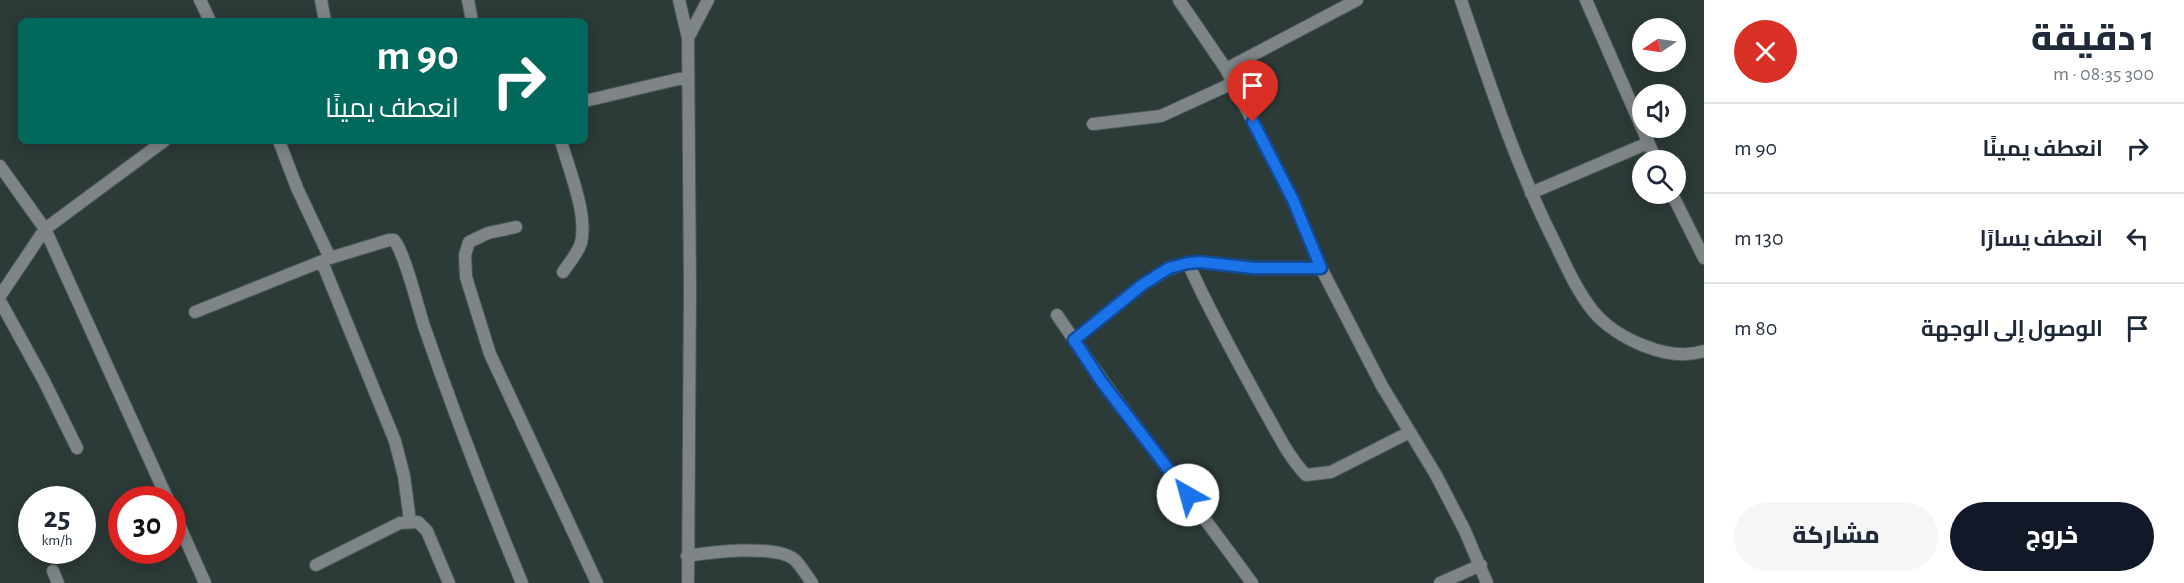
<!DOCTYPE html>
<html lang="ar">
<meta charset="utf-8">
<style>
body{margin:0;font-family:"Alegreya Sans",Cairo,sans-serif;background:#f6f6f7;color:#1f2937;direction:rtl;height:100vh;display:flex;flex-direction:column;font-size:22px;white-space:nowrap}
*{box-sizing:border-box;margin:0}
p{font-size:20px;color:#747a83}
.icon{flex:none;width:33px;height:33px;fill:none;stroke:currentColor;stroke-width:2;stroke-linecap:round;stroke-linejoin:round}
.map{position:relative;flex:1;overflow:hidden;direction:ltr}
.details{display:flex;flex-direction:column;background:#fff;width:480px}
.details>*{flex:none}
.hud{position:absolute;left:18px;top:18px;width:570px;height:126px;border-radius:9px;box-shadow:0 3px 15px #0003;direction:rtl;background:#00695c;color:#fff;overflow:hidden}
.needle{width:39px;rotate:257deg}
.fabs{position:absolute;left:1632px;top:18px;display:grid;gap:12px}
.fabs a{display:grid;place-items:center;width:54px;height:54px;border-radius:50%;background:#fff;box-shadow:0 3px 15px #0003;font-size:30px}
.speed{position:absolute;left:18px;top:486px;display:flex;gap:12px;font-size:30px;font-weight:700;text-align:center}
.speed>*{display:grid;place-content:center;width:78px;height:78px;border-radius:50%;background:#fff;box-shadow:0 3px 15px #0003;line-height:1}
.speed small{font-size:15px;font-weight:400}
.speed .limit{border:9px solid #d22;background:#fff;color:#111}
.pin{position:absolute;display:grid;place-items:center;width:51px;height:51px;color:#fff;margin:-62px -26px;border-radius:50% 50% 50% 0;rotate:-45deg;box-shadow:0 0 6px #0007}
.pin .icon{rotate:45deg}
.me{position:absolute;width:66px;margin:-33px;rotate:322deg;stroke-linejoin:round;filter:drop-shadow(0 0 4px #0008)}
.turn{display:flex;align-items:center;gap:21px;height:126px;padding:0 30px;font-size:27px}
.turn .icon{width:78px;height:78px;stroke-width:2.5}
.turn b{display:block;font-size:42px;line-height:51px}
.round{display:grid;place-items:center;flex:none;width:63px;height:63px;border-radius:32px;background:#f6f6f7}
.headline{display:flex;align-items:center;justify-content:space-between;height:102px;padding:0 30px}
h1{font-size:36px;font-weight:800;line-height:45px}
.action{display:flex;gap:12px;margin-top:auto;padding:12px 30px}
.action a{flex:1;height:69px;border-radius:36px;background:#111827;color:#fff;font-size:24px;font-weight:800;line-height:69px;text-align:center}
.action a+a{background:#f6f6f7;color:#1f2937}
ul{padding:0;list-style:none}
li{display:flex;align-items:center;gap:18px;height:90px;padding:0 30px;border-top:2px solid #e0e1e3}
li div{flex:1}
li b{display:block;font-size:22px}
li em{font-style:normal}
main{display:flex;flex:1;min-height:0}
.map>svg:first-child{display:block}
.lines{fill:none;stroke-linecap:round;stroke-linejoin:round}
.street-casing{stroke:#4a5856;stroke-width:14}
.street{stroke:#7f8587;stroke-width:12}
.route-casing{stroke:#114b97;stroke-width:15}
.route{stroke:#1a73e8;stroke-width:10}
</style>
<main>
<section class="details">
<div class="headline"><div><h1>1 دقيقة</h1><p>300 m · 08:35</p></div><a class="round" style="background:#d93025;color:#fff"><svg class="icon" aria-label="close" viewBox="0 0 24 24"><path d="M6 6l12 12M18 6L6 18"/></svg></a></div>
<ul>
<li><svg class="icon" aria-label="right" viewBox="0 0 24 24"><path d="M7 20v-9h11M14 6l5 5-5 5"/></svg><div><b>انعطف يمينًا</b></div><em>90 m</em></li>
<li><svg class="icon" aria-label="left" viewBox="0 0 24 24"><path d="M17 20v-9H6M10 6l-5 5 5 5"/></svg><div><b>انعطف يسارًا</b></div><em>130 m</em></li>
<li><svg class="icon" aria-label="arrive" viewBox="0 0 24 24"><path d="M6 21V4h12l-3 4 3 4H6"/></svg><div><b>الوصول إلى الوجهة</b></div><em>80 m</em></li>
</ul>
<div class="action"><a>خروج</a><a>مشاركة</a></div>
</section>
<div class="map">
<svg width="1704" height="583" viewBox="0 0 1704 583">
<rect width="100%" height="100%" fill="#2c3a38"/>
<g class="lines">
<defs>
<path id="street" d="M200,0l10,21
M321,0l4,21
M468,0l4,21
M679,0l9,38 2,251 -2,294
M1179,0l47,69 67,131 28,68 61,118 54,89 29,56 22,52
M1461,0c28,82 55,166 94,243 11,23 22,48 38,68 22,27 76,52 111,40
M1586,0l70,160
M688,38l20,-38
M1226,69l131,-69
M585,101l102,-24
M1093,124l68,-8 72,-33
M279,141l18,47 33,70
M561,141c8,29 27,73 20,102 -3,10 -12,20 -18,29
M0,166l45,63 123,271
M1531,193l117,-50
M1672,194l32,64
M516,227l-28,6 -19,9 -4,13 1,22 24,77 107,229
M322,262l73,179 9,35 6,45
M1188,263c22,50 49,97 75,145 13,22 25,49 43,67l25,-3 79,-40
M0,296l45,-67 119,-88
M0,301l43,78 34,69
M195,312l135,-54 59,-18h5c11,13 24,68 30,86 30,87 63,173 98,257
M1057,315c62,92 130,179 195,268
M1074,340l68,-55 27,-16 19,-6 13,-1 54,6h66
M172,509l33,74
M687,556c24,-4 90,-12 108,4 6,6 12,16 17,23
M316,565l84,-42 18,-1 9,9 22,52
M53,571l5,12
M1440,583l41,-18"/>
</defs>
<use href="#street" class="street-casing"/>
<use href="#street" class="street"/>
</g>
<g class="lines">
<defs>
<path id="route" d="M1188,495l-87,-114 -27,-41 68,-55 27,-17 19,-5 12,-1 54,6h67l-28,-68 -40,-78"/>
</defs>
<use href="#route" class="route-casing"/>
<use href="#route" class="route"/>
</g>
</svg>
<div class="fabs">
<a><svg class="needle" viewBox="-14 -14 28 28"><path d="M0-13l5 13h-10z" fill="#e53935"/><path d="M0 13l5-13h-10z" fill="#747a83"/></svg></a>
<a><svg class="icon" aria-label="sound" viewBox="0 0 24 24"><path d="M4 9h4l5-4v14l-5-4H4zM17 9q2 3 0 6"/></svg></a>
<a><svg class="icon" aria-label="search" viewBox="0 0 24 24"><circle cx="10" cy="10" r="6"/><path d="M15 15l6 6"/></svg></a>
</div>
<div class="speed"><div>25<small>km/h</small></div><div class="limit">30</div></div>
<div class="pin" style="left:1253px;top:122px;background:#d93025"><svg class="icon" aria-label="arrive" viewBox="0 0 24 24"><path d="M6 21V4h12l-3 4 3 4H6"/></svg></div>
<svg class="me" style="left:1188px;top:495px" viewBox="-20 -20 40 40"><circle r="19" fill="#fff"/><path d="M0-13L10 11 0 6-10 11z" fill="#1a73e8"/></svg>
<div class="hud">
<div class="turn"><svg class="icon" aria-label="right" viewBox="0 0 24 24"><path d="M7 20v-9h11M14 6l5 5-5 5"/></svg><div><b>90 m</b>انعطف يمينًا</div></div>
</div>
</div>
</main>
